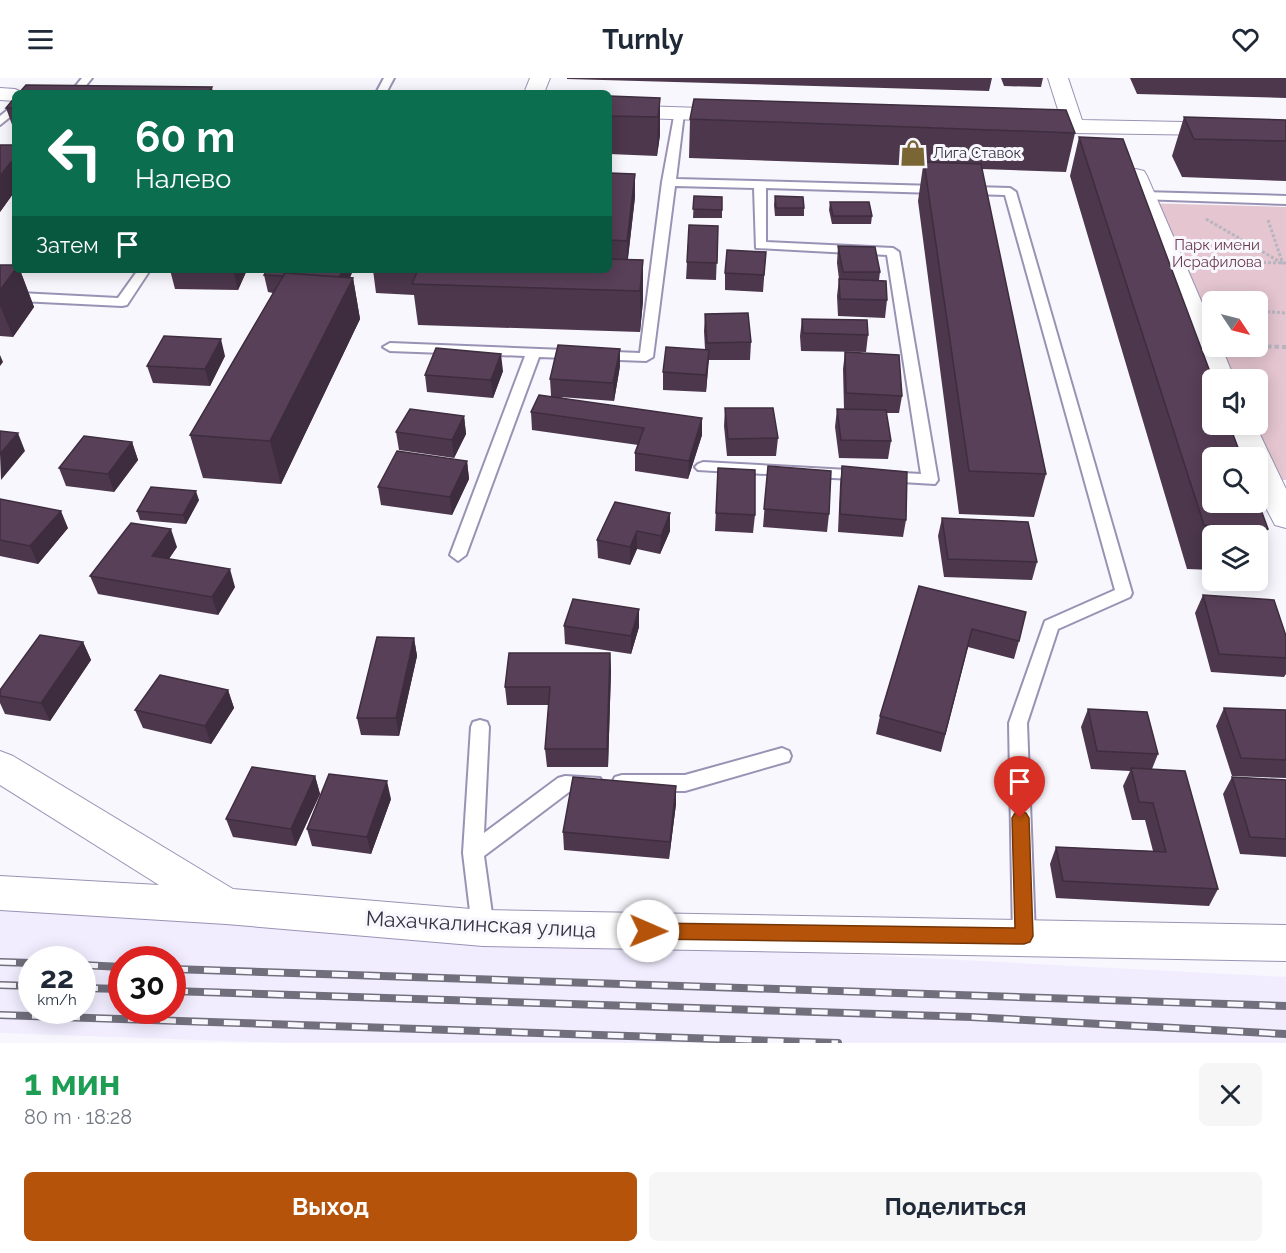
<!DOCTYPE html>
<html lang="ru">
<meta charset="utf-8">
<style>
body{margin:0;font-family:Raleway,sans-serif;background:#f6f6f7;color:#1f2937;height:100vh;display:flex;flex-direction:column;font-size:22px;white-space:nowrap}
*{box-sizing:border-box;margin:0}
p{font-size:20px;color:#747a83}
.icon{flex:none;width:33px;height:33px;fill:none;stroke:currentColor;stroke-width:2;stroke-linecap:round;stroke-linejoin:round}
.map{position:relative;height:965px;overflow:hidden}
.details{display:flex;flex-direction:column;background:#fff;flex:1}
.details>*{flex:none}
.top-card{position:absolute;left:12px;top:12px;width:600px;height:183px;border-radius:9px;box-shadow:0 3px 15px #0003;background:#0b6e4f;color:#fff;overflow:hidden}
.needle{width:39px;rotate:125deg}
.controls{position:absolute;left:1202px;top:213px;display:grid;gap:12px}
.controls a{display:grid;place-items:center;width:66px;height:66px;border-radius:9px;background:#fff;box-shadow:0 3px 15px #0003;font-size:30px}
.speed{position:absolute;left:18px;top:868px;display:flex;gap:12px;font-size:30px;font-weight:700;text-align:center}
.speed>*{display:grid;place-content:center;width:78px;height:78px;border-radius:50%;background:#fff;box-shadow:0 3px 15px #0003;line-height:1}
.speed small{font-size:15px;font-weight:400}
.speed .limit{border:9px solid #d22;background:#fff;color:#111}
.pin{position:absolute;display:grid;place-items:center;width:51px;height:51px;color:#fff;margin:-62px -26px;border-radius:50% 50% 50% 0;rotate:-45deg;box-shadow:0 0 6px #0007}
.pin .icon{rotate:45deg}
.me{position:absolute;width:66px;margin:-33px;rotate:91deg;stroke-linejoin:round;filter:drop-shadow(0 0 4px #0008)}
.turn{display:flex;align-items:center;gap:21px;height:126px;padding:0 24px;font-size:27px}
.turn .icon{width:78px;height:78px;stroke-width:2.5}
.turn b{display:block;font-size:42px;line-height:51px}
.then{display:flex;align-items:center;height:57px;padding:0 24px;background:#0003;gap:12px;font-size:22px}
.round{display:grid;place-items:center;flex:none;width:63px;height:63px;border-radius:9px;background:#f6f6f7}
.overview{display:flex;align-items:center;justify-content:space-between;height:102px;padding:0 24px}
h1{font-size:36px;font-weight:700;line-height:45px;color:#1e9e55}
.action{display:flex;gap:12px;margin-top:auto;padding:12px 24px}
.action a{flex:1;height:69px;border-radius:9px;background:#b45309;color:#fff;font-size:24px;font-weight:700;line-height:69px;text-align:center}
.action a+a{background:#f6f6f7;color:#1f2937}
header{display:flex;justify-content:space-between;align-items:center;height:78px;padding:0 24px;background:#fff;font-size:27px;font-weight:700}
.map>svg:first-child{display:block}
.built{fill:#f1edff;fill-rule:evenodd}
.green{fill:#e4c5d0;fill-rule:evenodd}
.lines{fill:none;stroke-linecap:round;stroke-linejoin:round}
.lane-casing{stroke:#9a92b4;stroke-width:4}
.street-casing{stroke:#9a92b4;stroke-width:2}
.path-far1{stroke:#b7b5bf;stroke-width:3;stroke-dasharray:3 2;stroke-linecap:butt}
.path{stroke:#b7b5bf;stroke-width:4;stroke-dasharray:4.5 3;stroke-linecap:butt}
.lane{fill:#fff;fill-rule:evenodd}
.street{fill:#fff;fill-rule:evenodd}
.rail-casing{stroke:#716f7b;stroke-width:8}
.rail{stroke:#f8f7fe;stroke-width:5;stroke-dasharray:16;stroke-linecap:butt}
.wall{fill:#4c374c}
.shaded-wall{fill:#3e2d3e}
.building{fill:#584058;stroke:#3e2d3e;stroke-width:1.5}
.route{fill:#b45309;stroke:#753606;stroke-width:1.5}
.labels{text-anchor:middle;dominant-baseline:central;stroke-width:6;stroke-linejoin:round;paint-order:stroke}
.far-poi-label{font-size:15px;fill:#373442;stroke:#f8f7fe;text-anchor:start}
.far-park-label{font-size:15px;fill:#6b3b4d;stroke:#f8f7fe}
.near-street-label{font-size:21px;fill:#373442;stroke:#f8f7fe}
</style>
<header><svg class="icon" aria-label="menu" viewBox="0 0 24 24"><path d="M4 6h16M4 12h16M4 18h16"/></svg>Turnly<svg class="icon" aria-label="heart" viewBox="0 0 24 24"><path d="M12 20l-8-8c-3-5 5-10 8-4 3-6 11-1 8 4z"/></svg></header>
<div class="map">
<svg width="1286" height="965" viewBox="0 0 1286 965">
<rect width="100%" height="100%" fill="#f8f7fe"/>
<path class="built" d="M0,832l1286,67v66h-998l-288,-10zM32,882h50v51h-50zM122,882h50v51h-50z"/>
<path class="green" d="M1141,125l145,4v273l-22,-1 -7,-21 -17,-33 17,-1v-44l-37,-1zM1212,224h45v44h-45z"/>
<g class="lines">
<defs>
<path id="lane" d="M82,0h10l-12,15h-10z
M384,0h10l-8,15h-10z
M15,26v9l-15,12v-9z
M675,33l9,2 -8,66 334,9 6,4 116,401 -2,4 -72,32 -31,94 8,213 -3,7 -8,3 -8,-3 -3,-7 -4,-213 36,-102 70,-31 -110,-395 -239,-7v54l127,6 6,4 39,228 -3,4 -237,-14 -3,-3 3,-3 5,-2 218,12 -34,-219 -131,-7 -2,-60 -79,-2 -22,171 -7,4 -107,-4 -73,198 -8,6 -8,-6 75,-199 -135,-5 -7,-4 7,-4 250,10 22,-171z
M1143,114l143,4v8l-147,-5 -2,-3z
M138,192h12l-23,35 -5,1 -122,-6v-8l118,6z
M480,642l7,2 2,5 -5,106 74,-55 7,-2 35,2 3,6 -3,6 -31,2 -85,64 10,72 -4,7 -7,2 -7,-2 -4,-7 -9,-75 8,-126 2,-5z
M782,670l7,3 2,5 -2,5 -104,30h-63l-7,-2 -3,-6 3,-6 7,-2h63z"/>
<path id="street" d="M530,0h20l-6,15h-20z
M1048,0h20l14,42 204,4v12l-212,-3 -52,-4 -3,-4 3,-4 39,-2z
M0,10l15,1 9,4h-9v8l-15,-1z
M609,27l124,4 7,2 3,4 -3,4 -7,2 -124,-4z
M1136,91l8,2 3,5 65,150v20h9l14,34h-23v5l-4,-5 -83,-204 3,-5z
M1227,346h28l31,65v39l-11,-3 -18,-34v-33h-17z
M0,673l13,5 220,133 250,21 803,15v36l-803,-15 -257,-22 -226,-14v-34l159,9 -159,-100z"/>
</defs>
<use href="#lane" class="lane-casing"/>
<use href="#street" class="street-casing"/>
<path class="path-far1" d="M1206,141l76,44
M1268,142l15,44
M1203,183l83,2
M1257,233l29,2"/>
<path class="path" d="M1252,268l34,1"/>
<use href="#lane" class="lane"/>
<use href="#street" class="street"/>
<defs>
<path id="rail" d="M0,884l32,1
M82,887l40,2
M172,891l1114,37
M0,907l32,1
M82,910l40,1
M172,913l799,26 315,17
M0,937l838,28"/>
</defs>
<use href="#rail" class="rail-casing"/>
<use href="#rail" class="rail"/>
</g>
<path class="wall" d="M567,0h425l-3,13 -422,-12z
M1001,0h42l-2,9 -37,-1z
M1130,0h156v20l-149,-4z
M609,18l51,2v37l-3,21 -48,-2z
M15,19v36l-9,-25z
M1184,39l102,3v61l-104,-4 -10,-21z
M690,41l385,14 -9,39 -85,-3 65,305 -12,43 -75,-3 -41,-313 5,-35 -234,-8z
M1079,59l189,392 -11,25v-18h-45v34l-25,-1 -117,-393z
M15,67v46l-15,21z
M609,95l26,1v23l-7,62 15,1v41l-3,31 -222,-7 -4,-30 -38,-2 -3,-23h236z
M694,118l28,1v21h-29z
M775,118l29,12v8h-29l-1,-11z
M830,124l42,14 -1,8h-39l-3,-14z
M718,148l-2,54 -30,-1 1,-17z
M838,168l42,26 -1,8 8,20 -2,18 -47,-2 -1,-20 2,-17 -2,-16z
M766,174l-3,40 -38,-2v-17z
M0,187l15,5h5l14,37 -21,30 -13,-1z
M170,192h77l-9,20 -63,-1z
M353,192l-3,8h3l7,41 -79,165 -78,-6 -13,-43 83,-142 -5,-1 -4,-17z
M705,236l46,28 -1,18h-41l-3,32 -43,-2v-18l42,-23 -1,-18z
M802,241l66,16 -2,17 -65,-1 -1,-15z
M845,274l57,44 -3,17h-13l5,28 -3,18 -49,-1 -4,-31 2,-18h7l-1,-40z
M225,278l-15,30 -57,-3 -6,-17z
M620,288l-6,35 -54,-4 142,38 -14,44 -53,-8v-18l3,-8 -106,-15 -1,-18 20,-16 -1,-17z
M503,293l-10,27 -66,-6 -2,-17z
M725,330l53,30 -2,18h-49l-3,-30z
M464,338l2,18 -12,24 -55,-8 -3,-18z
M132,364l6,18 -24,32 -48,-6 -7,-18z
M467,383l2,18 -17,36 -71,-10 -3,-18z
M768,388l61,48 -2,18 -64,-5z
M842,388l64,54 -3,17 -65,-5 2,-48z
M718,390l37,47 -2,18 -38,-2z
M0,421l68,29 -30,36 -38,-8z
M199,422l-13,24 -46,-4 -3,-9z
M670,435v18l-10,23 -23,-5 -7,16 -32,-7 -1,-18z
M942,440l95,44 -5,18 -88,-3 -6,-41z
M177,469l-8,12 66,28 -17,28 -120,-21 -8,-18z
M919,508l100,55 -5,18 -46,-12 -27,105 -65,-18 4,-18z
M1203,517l83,41v38l-2,3 -73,-5 -16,-59z
M564,548l75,1 -8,27 -66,-10z
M414,560l3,18 -18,80 -38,-1 -4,-17z
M83,564l8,18 -41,61 -45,-7 -5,-11v-13z
M610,575l1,18 -3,96h-61l-2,-18 4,-44h-42l-2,-18z
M228,612l6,18 -23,36 -68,-16 -8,-18z
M1224,630l62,2v68l-54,-2 -16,-50z
M1088,631l70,45 -6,15 66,120 -9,17 -153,-8 -6,-34 6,-17 97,4 -8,-31h-13l-9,-34 7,-15 -39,-2 -10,-42z
M315,698l5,18 -24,52 -63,-9 -7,-18z
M1232,699l54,3v77l-46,-3 -17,-60z
M676,708v18l-7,55 -105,-9 -1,-18z
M391,721l-20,55 -59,-8 -5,-17z"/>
<path class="shaded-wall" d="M212,9l1,6h-5z
M660,20v37l-3,21 1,-39z
M11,84l4,12v17l-15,21v-36z
M635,96v23l-8,68v-24z
M643,182v41l-3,31v-41z
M15,192h5l14,37 -21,30 -13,-32v-15z
M233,192h14l-9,20z
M343,192h10l-11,26 -3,-17z
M353,200l7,41 -79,165 -11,-43z
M221,261l4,17 -15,30 -5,-17z
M620,271v17l-6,35 -1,-18z
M709,272l-1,17 -2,25v-17z
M501,276l2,17 -10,27 -2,-18z
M0,277l3,7 -3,4z
M464,338l2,18 -12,24 -2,-18z
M702,340v17l-14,44 1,-18z
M18,355l7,18 -24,29 -1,-26z
M132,364l6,18 -24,32 -6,-18z
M467,383l2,18 -17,36 -2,-18z
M196,413l3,9 -13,24 -3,-9z
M61,433l7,17 -30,36 -8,-18z
M670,435v18l-10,23 1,-18z
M171,451l6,18 -19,27 -6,-18z
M637,453v18l-7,16v-18z
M230,491l5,18 -17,28 -6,-18z
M639,531v18l-8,27v-18z
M414,560l3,18 -18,80 -3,-18z
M83,564l8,18 -41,61 -9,-18z
M610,575l1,18 -3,96 -1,-18z
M228,612l6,18 -23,36 -6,-18z
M315,698l5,18 -24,52 -5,-17z
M387,703l4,18 -20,55 -4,-17z
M676,708v18l-7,55 1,-17z"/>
<path class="building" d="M26,7l186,2 -4,6h-189z
M609,18l51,2 -2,19 -49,-1z
M15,19v11h-9z
M694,21l372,11 9,23 -385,-14z
M1184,39l102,3v21l-92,-2z
M1079,59l44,2 90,241 -1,44h17l13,34h-30v44h45v-3l11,30 -64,-4z
M0,67h15v17h-4l-11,14z
M924,84l57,2 65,310 -77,-3z
M609,95l26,1 -8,67 -18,-1z
M694,118l28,1v13l-29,-1z
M775,118l28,1 1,11h-28z
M830,124h39l3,14h-39z
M689,147l29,1 -1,37 -30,-1z
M838,168l37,1 5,25h-37z
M727,172l39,2 -2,23 -39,-2z
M609,181l34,1 -3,31 -228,-7 6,-14h191z
M0,187h15v5l-15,20z
M267,192h76l-4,7 -54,-4 -2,3 -19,-1z
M285,195l68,5 -83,163 -80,-6z
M839,201l47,2 1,19 -47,-1z
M748,235l3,29 -44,1 -2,-29z
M802,241l65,1 1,15 -65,-2z
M164,258l57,3 -16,30 -58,-3z
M558,267l62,4 -7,34 -63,-4z
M666,269l43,3 -3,25 -43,-3z
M436,270l65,6 -10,26 -66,-5z
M845,274l54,3 3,41 -56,-3z
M539,317l163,23 -13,43 -54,-8 9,-25 -113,-16z
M725,330h48l5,30 -50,1z
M410,331l54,7 -12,24 -56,-8z
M837,331l49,1 5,31 -50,-1z
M0,353l18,2 -18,21z
M84,358l48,6 -24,32 -49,-6z
M397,373l70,10 -17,36 -72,-10z
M768,388l63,5 -2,43 -65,-5z
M842,388l65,6 -1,48 -66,-6z
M718,390l37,2v45l-39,-2z
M151,409l45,4 -13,24 -46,-4z
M0,421l61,12 -31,35 -30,-6z
M615,424l55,11 -9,23 -24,-5 -7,16 -33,-7z
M942,440l86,4 9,40 -89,-3z
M131,445l40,6 -19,27 78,13 -18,28 -122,-21z
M919,508l107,26 -7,29 -47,-12 -27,105 -65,-18z
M1203,517l71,5 12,36v22l-67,-4z
M573,521l66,10 -8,27 -67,-10z
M40,557l43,7 -42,61 -41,-7v-6z
M377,559l37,1 -18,80h-39z
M509,575h101l-3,96h-62l5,-62h-45z
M160,597l68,15 -23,36 -70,-16z
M1224,630l62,2v50l-45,-2z
M1088,631l59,3 11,42 -61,-3z
M252,689l63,9 -24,53 -65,-10z
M1131,690l54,3 33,118 -155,-8 -7,-34 110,5 -13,-49 -14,-1z
M329,696l58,7 -20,56 -60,-8z
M573,699l103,9 -6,56 -107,-10z
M1232,699l54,3v59l-36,-2z"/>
<path class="route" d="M1020,733l6,2 3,5 4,118 -3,6 -6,2 -376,-5 -7,-3 -2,-5 2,-6 7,-2 367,5 -3,-110 3,-5z"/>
<defs>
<symbol id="shop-bare" viewBox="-9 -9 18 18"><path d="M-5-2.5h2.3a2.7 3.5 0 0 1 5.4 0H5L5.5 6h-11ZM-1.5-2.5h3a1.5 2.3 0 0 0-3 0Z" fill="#7a6534" stroke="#f8f7fe" stroke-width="2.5" paint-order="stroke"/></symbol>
</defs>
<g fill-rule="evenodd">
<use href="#shop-bare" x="894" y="56" width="38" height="38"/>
</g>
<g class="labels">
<g class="far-poi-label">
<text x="933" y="75">Лига Ставок</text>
</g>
<g class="far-park-label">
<text x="1217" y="167">Парк имени<tspan x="1217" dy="17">Исрафилова</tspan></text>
</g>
<g class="near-street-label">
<text transform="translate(481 846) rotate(3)">Махачкалинская улица</text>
</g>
</g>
</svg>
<div class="controls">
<a><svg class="needle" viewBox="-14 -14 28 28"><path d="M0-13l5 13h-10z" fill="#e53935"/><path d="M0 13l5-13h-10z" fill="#747a83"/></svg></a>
<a><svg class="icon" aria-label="sound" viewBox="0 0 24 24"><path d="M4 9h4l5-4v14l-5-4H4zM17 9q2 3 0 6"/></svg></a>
<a><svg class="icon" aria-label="search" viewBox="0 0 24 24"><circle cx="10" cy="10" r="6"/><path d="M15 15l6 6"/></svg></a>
<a><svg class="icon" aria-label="layers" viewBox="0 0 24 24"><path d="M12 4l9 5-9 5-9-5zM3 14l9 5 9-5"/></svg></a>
</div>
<div class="speed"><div>22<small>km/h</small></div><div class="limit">30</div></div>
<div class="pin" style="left:1020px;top:740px;background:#d93025"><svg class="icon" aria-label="arrive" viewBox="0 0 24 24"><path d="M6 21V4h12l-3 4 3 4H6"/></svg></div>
<svg class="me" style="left:648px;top:853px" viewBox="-20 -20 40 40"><circle r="19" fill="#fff"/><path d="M0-13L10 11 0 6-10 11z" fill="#b45309"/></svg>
<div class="top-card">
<div class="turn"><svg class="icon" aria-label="left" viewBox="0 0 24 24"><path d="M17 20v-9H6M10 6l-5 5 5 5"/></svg><div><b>60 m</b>Налево</div></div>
<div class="then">Затем<svg class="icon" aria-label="arrive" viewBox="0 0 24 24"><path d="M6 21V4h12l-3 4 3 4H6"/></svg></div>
</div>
</div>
<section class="details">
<div class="overview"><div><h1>1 мин</h1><p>80 m · 18:28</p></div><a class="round"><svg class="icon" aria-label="close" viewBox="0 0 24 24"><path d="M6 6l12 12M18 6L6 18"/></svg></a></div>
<div class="action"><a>Выход</a><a>Поделиться</a></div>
</section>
